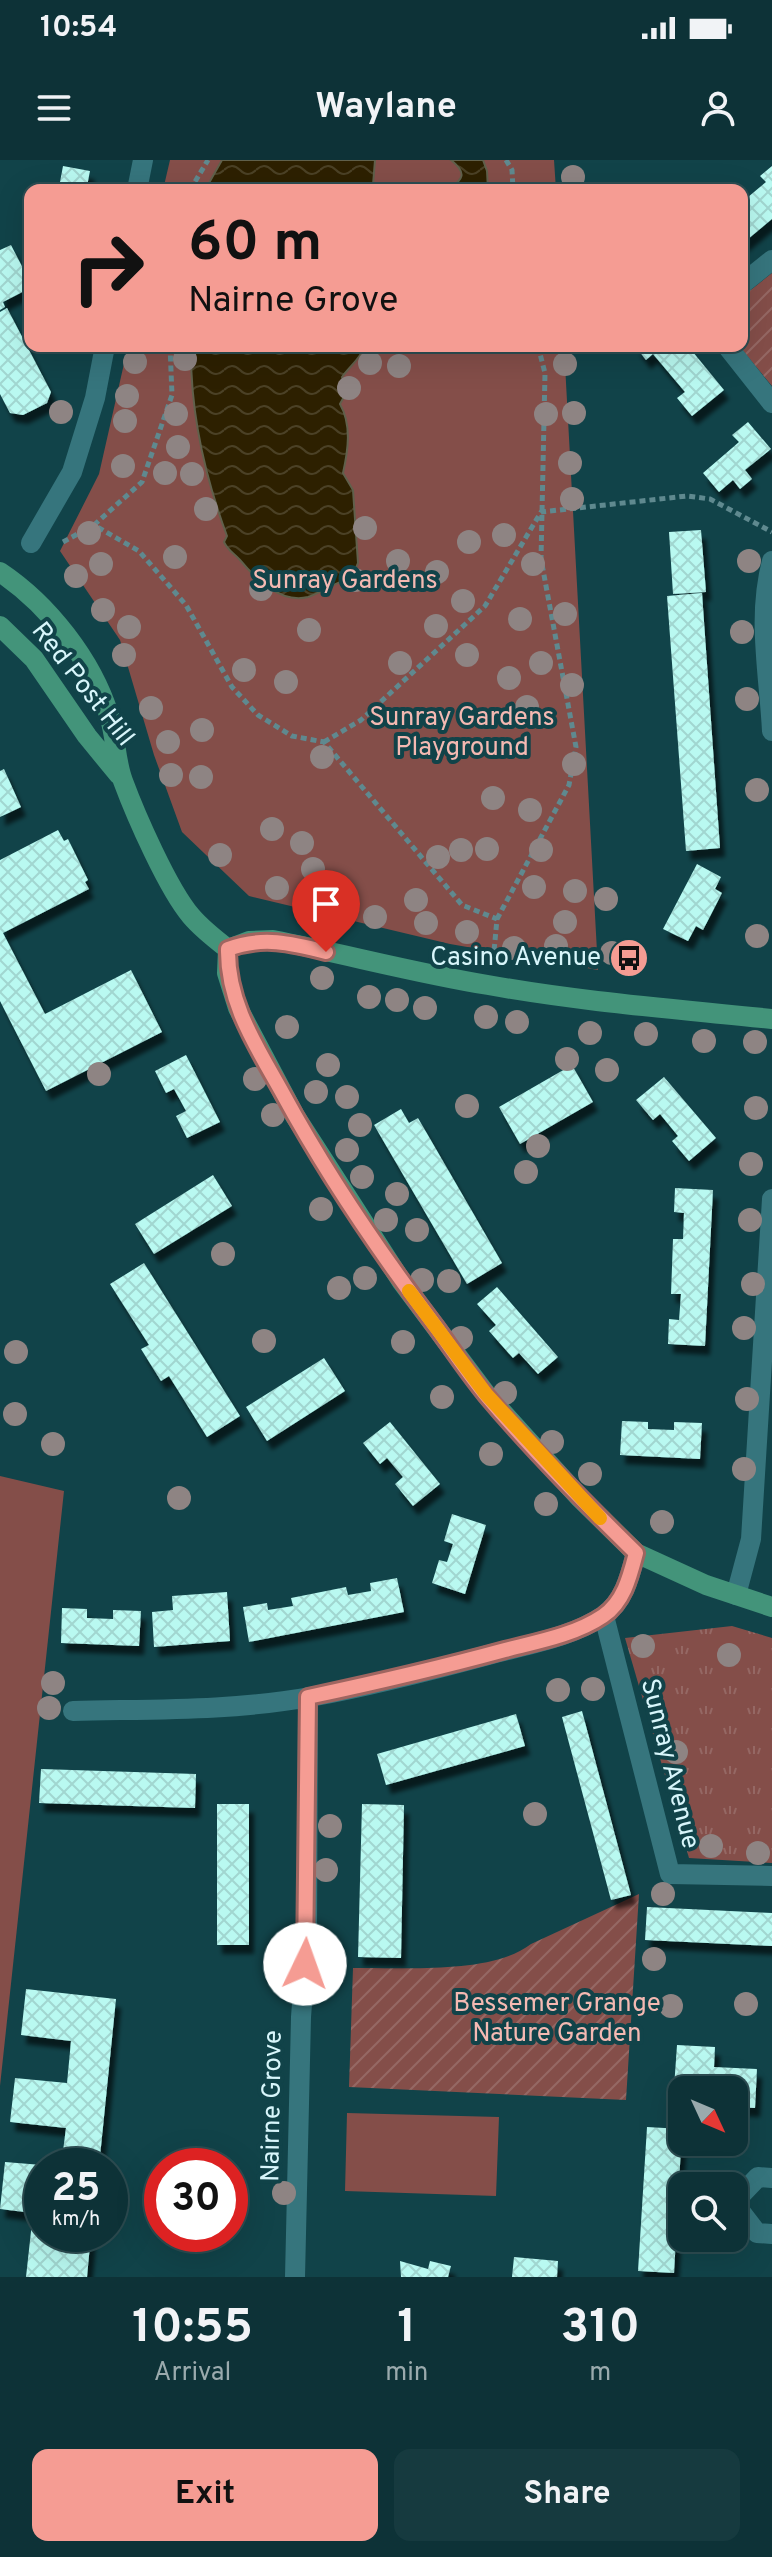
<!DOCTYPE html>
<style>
body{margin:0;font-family:Overpass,sans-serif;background:#163a3f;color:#f1f3f6;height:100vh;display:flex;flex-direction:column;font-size:30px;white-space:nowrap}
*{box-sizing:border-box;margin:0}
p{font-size:26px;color:#9aaaad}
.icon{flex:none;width:44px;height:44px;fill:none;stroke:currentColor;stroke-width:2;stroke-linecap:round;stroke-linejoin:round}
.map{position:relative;height:2117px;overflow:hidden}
.panel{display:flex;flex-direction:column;background:#0d3237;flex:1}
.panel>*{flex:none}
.hud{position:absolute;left:24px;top:24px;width:724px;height:168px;border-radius:16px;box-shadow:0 8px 32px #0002,0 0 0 2px #2d4d52;background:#f59c93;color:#111;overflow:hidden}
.needle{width:52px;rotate:134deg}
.tools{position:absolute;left:668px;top:1916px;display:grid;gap:16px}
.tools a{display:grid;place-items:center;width:80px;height:80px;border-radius:16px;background:#0d3237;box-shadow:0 8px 32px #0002,0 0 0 2px #2d4d52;font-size:40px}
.speed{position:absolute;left:24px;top:1988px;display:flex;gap:16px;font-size:40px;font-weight:700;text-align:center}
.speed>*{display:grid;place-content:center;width:104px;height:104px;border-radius:50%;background:#0d3237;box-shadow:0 8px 32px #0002,0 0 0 2px #2d4d52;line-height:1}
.speed small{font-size:20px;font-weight:400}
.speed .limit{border:12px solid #d22;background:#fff;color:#111}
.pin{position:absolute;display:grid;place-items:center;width:68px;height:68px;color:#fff;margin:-82px -34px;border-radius:50% 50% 50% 0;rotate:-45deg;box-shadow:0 0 8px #0007}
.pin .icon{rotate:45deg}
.me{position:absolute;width:88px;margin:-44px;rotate:3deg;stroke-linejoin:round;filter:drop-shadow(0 0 6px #0008)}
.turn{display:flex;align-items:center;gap:28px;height:168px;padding:0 32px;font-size:36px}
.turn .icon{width:104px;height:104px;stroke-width:2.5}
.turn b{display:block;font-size:56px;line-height:68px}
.eta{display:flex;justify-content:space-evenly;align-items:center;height:136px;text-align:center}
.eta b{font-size:48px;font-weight:700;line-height:56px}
.primary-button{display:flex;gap:16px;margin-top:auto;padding:16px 32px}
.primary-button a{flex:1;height:92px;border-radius:16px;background:#f59c93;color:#111;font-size:32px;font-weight:700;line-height:92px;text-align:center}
.primary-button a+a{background:#163a3f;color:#f1f3f6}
.status{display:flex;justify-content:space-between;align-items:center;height:56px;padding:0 40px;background:#0d3237;direction:ltr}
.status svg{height:22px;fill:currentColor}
header{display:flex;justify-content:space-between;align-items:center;height:104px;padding:0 32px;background:#0d3237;font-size:36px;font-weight:700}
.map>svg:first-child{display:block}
.grass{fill:url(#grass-tufts)}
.park{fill:#844e49}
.garden{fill:url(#garden-furrows)}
.water{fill:url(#water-waves);stroke:#60604b;stroke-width:2}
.building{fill:url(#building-cross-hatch);filter:url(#shadow)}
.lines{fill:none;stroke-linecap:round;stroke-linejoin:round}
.path{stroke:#5f898f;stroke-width:5;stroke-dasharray:6 4;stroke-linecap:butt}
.street{stroke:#36757d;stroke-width:20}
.secondary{stroke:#43947a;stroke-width:20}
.tree{fill:#8e8483}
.route-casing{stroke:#9f6560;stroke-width:20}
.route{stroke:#f59c93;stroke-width:14}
.slow{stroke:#f59e0b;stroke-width:14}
.labels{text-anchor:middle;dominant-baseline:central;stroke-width:8;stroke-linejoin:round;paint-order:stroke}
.park-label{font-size:26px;fill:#f4b9b2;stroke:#114349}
.street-label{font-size:26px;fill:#d8f6fb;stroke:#114349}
.poi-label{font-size:26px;fill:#d8f6fb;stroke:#114349;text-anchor:end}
</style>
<div class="status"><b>10:54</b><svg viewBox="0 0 49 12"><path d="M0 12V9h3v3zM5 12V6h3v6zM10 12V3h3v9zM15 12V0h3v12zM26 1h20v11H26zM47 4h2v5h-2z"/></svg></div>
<header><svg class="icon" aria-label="menu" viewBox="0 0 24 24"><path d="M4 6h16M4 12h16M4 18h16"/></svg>Waylane<svg class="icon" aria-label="person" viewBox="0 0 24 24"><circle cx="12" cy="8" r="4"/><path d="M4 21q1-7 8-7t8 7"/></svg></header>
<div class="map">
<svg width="772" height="2117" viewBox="0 0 772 2117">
<defs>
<pattern id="grass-tufts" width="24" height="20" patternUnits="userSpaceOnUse" patternTransform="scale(2)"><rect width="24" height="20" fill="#844e49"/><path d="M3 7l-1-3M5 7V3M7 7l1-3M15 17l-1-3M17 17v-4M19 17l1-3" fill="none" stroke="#956864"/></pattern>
<pattern id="garden-furrows" width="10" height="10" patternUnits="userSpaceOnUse" patternTransform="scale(2)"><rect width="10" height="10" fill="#844e49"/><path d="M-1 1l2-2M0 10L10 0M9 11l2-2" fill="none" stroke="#956864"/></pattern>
<pattern id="water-waves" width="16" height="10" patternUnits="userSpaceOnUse" patternTransform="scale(2)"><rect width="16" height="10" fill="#2d2000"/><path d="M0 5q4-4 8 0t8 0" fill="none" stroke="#4b4126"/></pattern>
<pattern id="building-cross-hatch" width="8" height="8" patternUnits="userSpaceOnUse" patternTransform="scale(2)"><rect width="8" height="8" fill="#b9f9f1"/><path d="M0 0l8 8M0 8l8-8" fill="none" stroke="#a1d6d0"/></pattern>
<filter id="shadow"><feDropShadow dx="5" dy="9" stdDeviation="2" flood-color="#0009"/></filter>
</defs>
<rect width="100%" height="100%" fill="#114349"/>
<path class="grass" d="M732,1466l40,12v225l-83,-5 -64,-220z"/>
<path class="park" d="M170,0h384l2,30h-393z
M128,186h436l34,624 -148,-26 -201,-48 -67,-64 -28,-77 -34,-115 -60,-89 39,-77z
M0,1316l64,15 -64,595z
M347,1953l152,4 -3,79 -151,-5z"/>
<path class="garden" d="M772,113v113l-33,-40h3v-49z
M639,1734l-13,206 -277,-13 4,-119c50,-1 138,7 178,-24z"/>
<path class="water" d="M222,0h153l-2,25 2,5h-170z
M451,0h32l4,11 1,19h-40c16,-11 19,-17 3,-30z
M191,186h174c-5,13 -15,20 -23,31l4,16 -6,11c12,21 8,47 3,69l10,17 5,73c-5,14 -15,18 -27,23 -8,4 -16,9 -23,11 -28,7 -53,-19 -68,-37 -6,-7 -12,-9 -16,-18l3,-6c-23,-62 -37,-124 -36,-190z"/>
<path class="building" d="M63,6l27,5 -3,15 -27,-4z
M772,6v53l-30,25v-42l24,-20 -6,-6z
M11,85l19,37v6l-27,14 2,5 -5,3v-60z
M7,148l44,84 -4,11 -24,12 -13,-2 -10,-19v-82z
M635,186h53l36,44 -32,26 -15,-18 8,-6 -32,-38 -7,6z
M748,262l23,27 -26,21 7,9 -12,10 -7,-9 -14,12 -16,-19 36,-31 -7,-7z
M701,370l5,62 -33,2 -4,-62z
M702,433l18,255 -34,3 -19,-255z
M4,609l17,38 -21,10v-46z
M58,670l6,11 4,-2 20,41 -3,2 4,7 -86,44 42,81 86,-44 31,62 -116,59 -46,-90v-141z
M697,704l24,13 -6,12 7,4 -19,37 -7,-4 -8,15 -25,-12z
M186,895l34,67 -33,16 -11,-22 10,-5 -12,-22 -8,4 -11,-22z
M572,905l21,37 -73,42 -21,-37z
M664,917l52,61 -27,23 -17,-20 6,-5 -18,-22 -7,6 -17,-20z
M401,949l8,14 9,-5 84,145 -35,21 -93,-159z
M213,1015l19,31 -78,48 -19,-30z
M675,1028l38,2 -8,156 -37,-2 1,-25 10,1 2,-26h-10l2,-55h10l1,-26 -10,-1z
M144,1103l96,153 -33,21 -38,-61 -8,5 -20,-32 8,-4 -39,-61z
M497,1127l61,70 -20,17 -19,-21 -6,5 -24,-27 7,-6 -19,-21z
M324,1198l21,33 -78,50 -21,-34z
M622,1261l26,1v7l26,1v-8l28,1 -2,36 -80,-4z
M390,1262l50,62 -27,22 -18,-22 8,-7 -16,-19 -7,6 -17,-21z
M452,1354l34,11 -21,69 -33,-11 7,-23 8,2 6,-18 -9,-3z
M397,1418l7,34 -155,30 -6,-35 24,-4 1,7 25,-4 -2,-8 55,-11 2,8 23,-4 -1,-8z
M227,1432l3,49 -76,6 -2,-35 21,-2 -1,-14z
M62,1448l25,1v9l26,1v-9l28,1 -2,35 -78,-3z
M582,1551l49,184 -20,5 -49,-183z
M516,1554l9,32 -139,39 -9,-31z
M41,1609l155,5 -1,34 -156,-5z
M217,1644h32v141h-32z
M362,1644l42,1 -3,153 -43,-1z
M647,1747l125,6v33l-127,-6z
M26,1829l90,10 -17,167h-38l5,-38 -56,-6 5,-44 52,5 4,-42 -50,-6z
M677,1885l38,2 -1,20 43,2 -2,39 -21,-1v-17h-52v13l-9,-1z
M647,1967l35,2 -8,144 -36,-2z
M5,2002l37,3v69h49l-4,43h-61l7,-64 -33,-4z
M514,2097l44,4 -1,16h-45z
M400,2101l28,8 2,-8 21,5 -3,11h-47z"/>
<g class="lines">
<path class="path" d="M506,0l6,10 1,20
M190,30l18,-30
M94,365l48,-43 30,-87 -2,-49
M63,382l31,-17 45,26 47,54 46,82 26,28 34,21 32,6 138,163 35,14 -4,43
M324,582l37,-22 124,-114 56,-94 146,-16 23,3 62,33
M497,759l72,-134 7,-38 -35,-188 4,-186 -7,-27"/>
<path class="street" d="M137,30l6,-30
M742,124l30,-24
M727,186l45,57
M31,383l41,-71 23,-74 10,-52
M772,401c-15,56 -3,112 0,170
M736,1435l15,-56 21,-340
M604,1456l66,258 102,2
M73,1551c79,-2 159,0 237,-14 60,-11 119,-26 178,-42 37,-10 82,-17 115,-39 21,-14 27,-40 33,-63
M734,2042l24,-25 14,1
M734,2043l23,30 15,1
M295,2117l6,-260 6,-79 1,-241"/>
<path class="secondary" d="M0,412c48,32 92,88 109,143 7,21 6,45 14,66 13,35 45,108 68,135 11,13 24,23 37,33
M0,466l34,33 53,77 32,39
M228,789l-1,24 11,35 57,108 107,166 84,112 93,103 57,56 70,32 66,22
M228,789l21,-8 24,-1c72,14 142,33 215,45 94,17 189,24 284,34"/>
</g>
<g class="tree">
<circle cx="573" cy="17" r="12"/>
<circle cx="185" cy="199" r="12"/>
<circle cx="135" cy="202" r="12"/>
<circle cx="370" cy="203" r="12"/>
<circle cx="565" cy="204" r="12"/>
<circle cx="399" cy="206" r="12"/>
<circle cx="349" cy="228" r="12"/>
<circle cx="127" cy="236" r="12"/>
<circle cx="61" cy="252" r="12"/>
<circle cx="574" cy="253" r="12"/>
<circle cx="176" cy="254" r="12"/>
<circle cx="546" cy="254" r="12"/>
<circle cx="125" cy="261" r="12"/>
<circle cx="178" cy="287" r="12"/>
<circle cx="570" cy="303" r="12"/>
<circle cx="123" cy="306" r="12"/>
<circle cx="165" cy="313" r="12"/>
<circle cx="192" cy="314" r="12"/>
<circle cx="572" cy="339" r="12"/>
<circle cx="206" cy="349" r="12"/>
<circle cx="365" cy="368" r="12"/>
<circle cx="89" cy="373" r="12"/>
<circle cx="504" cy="375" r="12"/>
<circle cx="469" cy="382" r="12"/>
<circle cx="175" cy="397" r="12"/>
<circle cx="398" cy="401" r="12"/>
<circle cx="749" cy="401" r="12"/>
<circle cx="101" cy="404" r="12"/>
<circle cx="533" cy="404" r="12"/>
<circle cx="437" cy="412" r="12"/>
<circle cx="76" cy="416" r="12"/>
<circle cx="355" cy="420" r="12"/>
<circle cx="261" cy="429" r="12"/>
<circle cx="463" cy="441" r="12"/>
<circle cx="103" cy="450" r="12"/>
<circle cx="565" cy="454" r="12"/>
<circle cx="520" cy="459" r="12"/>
<circle cx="436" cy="466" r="12"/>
<circle cx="129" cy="467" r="12"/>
<circle cx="309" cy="470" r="12"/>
<circle cx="742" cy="472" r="12"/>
<circle cx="124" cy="495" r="12"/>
<circle cx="467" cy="495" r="12"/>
<circle cx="400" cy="503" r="12"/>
<circle cx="541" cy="503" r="12"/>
<circle cx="244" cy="510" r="12"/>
<circle cx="509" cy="518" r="12"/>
<circle cx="286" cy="522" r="12"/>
<circle cx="572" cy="525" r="12"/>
<circle cx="747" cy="539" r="12"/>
<circle cx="527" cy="547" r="12"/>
<circle cx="151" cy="548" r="12"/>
<circle cx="202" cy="570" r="12"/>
<circle cx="168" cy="582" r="12"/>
<circle cx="322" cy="597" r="12"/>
<circle cx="574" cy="604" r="12"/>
<circle cx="171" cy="615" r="12"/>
<circle cx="201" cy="617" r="12"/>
<circle cx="757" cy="630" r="12"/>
<circle cx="493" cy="638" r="12"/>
<circle cx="530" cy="650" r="12"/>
<circle cx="272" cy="669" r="12"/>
<circle cx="302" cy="683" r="12"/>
<circle cx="487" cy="689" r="12"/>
<circle cx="461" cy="690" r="12"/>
<circle cx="541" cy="690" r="12"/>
<circle cx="220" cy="695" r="12"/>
<circle cx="438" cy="697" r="12"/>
<circle cx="313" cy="709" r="12"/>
<circle cx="534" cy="727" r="12"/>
<circle cx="277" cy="728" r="12"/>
<circle cx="575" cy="731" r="12"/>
<circle cx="310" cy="738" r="12"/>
<circle cx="606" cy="739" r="12"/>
<circle cx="416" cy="740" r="12"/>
<circle cx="375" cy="757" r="12"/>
<circle cx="565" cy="762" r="12"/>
<circle cx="426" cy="763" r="12"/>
<circle cx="467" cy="772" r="12"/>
<circle cx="757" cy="776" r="12"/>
<circle cx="556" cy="786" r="12"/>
<circle cx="514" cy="788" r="12"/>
<circle cx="612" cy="793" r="12"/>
<circle cx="322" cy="818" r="12"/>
<circle cx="369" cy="837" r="12"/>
<circle cx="397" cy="840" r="12"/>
<circle cx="425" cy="848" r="12"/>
<circle cx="486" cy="857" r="12"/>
<circle cx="517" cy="862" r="12"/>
<circle cx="287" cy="867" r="12"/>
<circle cx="590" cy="873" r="12"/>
<circle cx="646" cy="874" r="12"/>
<circle cx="704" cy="881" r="12"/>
<circle cx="755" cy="882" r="12"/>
<circle cx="567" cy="899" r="12"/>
<circle cx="328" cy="905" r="12"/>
<circle cx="607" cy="910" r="12"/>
<circle cx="99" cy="914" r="12"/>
<circle cx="255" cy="919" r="12"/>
<circle cx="316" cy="932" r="12"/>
<circle cx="347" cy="937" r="12"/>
<circle cx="467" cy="946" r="12"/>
<circle cx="756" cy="948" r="12"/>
<circle cx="273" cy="955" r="12"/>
<circle cx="360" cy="965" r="12"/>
<circle cx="538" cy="986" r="12"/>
<circle cx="347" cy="990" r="12"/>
<circle cx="751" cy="1004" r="12"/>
<circle cx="526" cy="1012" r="12"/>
<circle cx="362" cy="1017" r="12"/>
<circle cx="397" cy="1034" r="12"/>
<circle cx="321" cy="1049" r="12"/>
<circle cx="386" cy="1060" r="12"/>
<circle cx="750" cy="1060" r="12"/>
<circle cx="417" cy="1070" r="12"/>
<circle cx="223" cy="1094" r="12"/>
<circle cx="365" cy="1118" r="12"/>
<circle cx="422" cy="1120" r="12"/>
<circle cx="449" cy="1121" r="12"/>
<circle cx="753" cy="1124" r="12"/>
<circle cx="339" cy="1128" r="12"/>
<circle cx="744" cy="1168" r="12"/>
<circle cx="461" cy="1178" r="12"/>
<circle cx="264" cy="1181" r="12"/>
<circle cx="403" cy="1182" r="12"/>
<circle cx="16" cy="1192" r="12"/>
<circle cx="505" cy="1233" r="12"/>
<circle cx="442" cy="1237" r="12"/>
<circle cx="747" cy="1239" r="12"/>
<circle cx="15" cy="1254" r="12"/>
<circle cx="552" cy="1282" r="12"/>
<circle cx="53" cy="1284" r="12"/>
<circle cx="491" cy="1294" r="12"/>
<circle cx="744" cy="1309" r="12"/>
<circle cx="590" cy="1314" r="12"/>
<circle cx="179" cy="1338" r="12"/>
<circle cx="546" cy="1344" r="12"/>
<circle cx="662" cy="1362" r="12"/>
<circle cx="643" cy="1486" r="12"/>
<circle cx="729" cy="1495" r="12"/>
<circle cx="53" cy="1523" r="12"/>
<circle cx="593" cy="1529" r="12"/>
<circle cx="558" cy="1530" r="12"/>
<circle cx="49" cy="1548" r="12"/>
<circle cx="676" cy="1592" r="12"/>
<circle cx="535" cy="1654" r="12"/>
<circle cx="330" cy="1666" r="12"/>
<circle cx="711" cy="1686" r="12"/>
<circle cx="758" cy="1693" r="12"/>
<circle cx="326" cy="1710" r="12"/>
<circle cx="663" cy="1734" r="12"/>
<circle cx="654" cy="1799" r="12"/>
<circle cx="746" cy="1844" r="12"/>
<circle cx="671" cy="1846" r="12"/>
<circle cx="284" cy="2033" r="12"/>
</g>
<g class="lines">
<defs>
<path id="route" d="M305,1804l3,-267c66,-14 131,-29 197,-47 31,-8 70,-15 98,-34 21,-14 27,-40 33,-63 -51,-50 -103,-102 -150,-158 -18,-22 -34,-46 -50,-68 -56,-74 -109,-152 -153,-233 -26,-47 -56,-91 -55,-145 34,-13 63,-6 98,3"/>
</defs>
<use href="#route" class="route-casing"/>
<use href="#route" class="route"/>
<path class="slow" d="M409,1131l77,103 114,124"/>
</g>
<defs>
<symbol id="bus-disc" viewBox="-11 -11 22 22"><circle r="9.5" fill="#f59c93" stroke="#114349"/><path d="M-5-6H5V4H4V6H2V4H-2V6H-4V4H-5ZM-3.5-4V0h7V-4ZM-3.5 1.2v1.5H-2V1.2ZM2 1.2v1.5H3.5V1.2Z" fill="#111"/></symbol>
</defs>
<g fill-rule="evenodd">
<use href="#bus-disc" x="607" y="776" width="44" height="44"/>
</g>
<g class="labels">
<g class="park-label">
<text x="345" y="421">Sunray Gardens</text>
<text x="462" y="558">Sunray Gardens<tspan x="462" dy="30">Playground</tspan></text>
<text x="557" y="1844">Bessemer Grange<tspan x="557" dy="30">Nature Garden</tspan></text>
</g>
<g class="street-label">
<text transform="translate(82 525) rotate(52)">Red Post Hill</text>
<text transform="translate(669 1604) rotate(76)">Sunray Avenue</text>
<text transform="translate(273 1946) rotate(-89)">Nairne Grove</text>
</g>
<g class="poi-label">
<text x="601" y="798">Casino Avenue</text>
</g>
</g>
</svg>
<div class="tools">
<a><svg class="needle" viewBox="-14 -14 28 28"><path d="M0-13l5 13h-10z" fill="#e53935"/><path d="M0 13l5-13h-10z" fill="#9aaaad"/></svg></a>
<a><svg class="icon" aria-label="search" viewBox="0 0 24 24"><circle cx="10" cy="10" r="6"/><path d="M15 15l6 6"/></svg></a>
</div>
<div class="speed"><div>25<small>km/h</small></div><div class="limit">30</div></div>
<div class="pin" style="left:326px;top:792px;background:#d93025"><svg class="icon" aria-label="arrive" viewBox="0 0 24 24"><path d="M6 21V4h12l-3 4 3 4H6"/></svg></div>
<svg class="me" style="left:305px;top:1804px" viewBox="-20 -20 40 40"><circle r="19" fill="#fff"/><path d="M0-13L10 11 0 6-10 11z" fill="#f59c93"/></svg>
<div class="hud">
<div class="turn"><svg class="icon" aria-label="right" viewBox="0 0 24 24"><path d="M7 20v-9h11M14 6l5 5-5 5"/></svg><div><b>60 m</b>Nairne Grove</div></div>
</div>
</div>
<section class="panel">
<div class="eta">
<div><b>10:55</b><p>Arrival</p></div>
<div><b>1</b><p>min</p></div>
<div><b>310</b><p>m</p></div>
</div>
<div class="primary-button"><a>Exit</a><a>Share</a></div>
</section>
